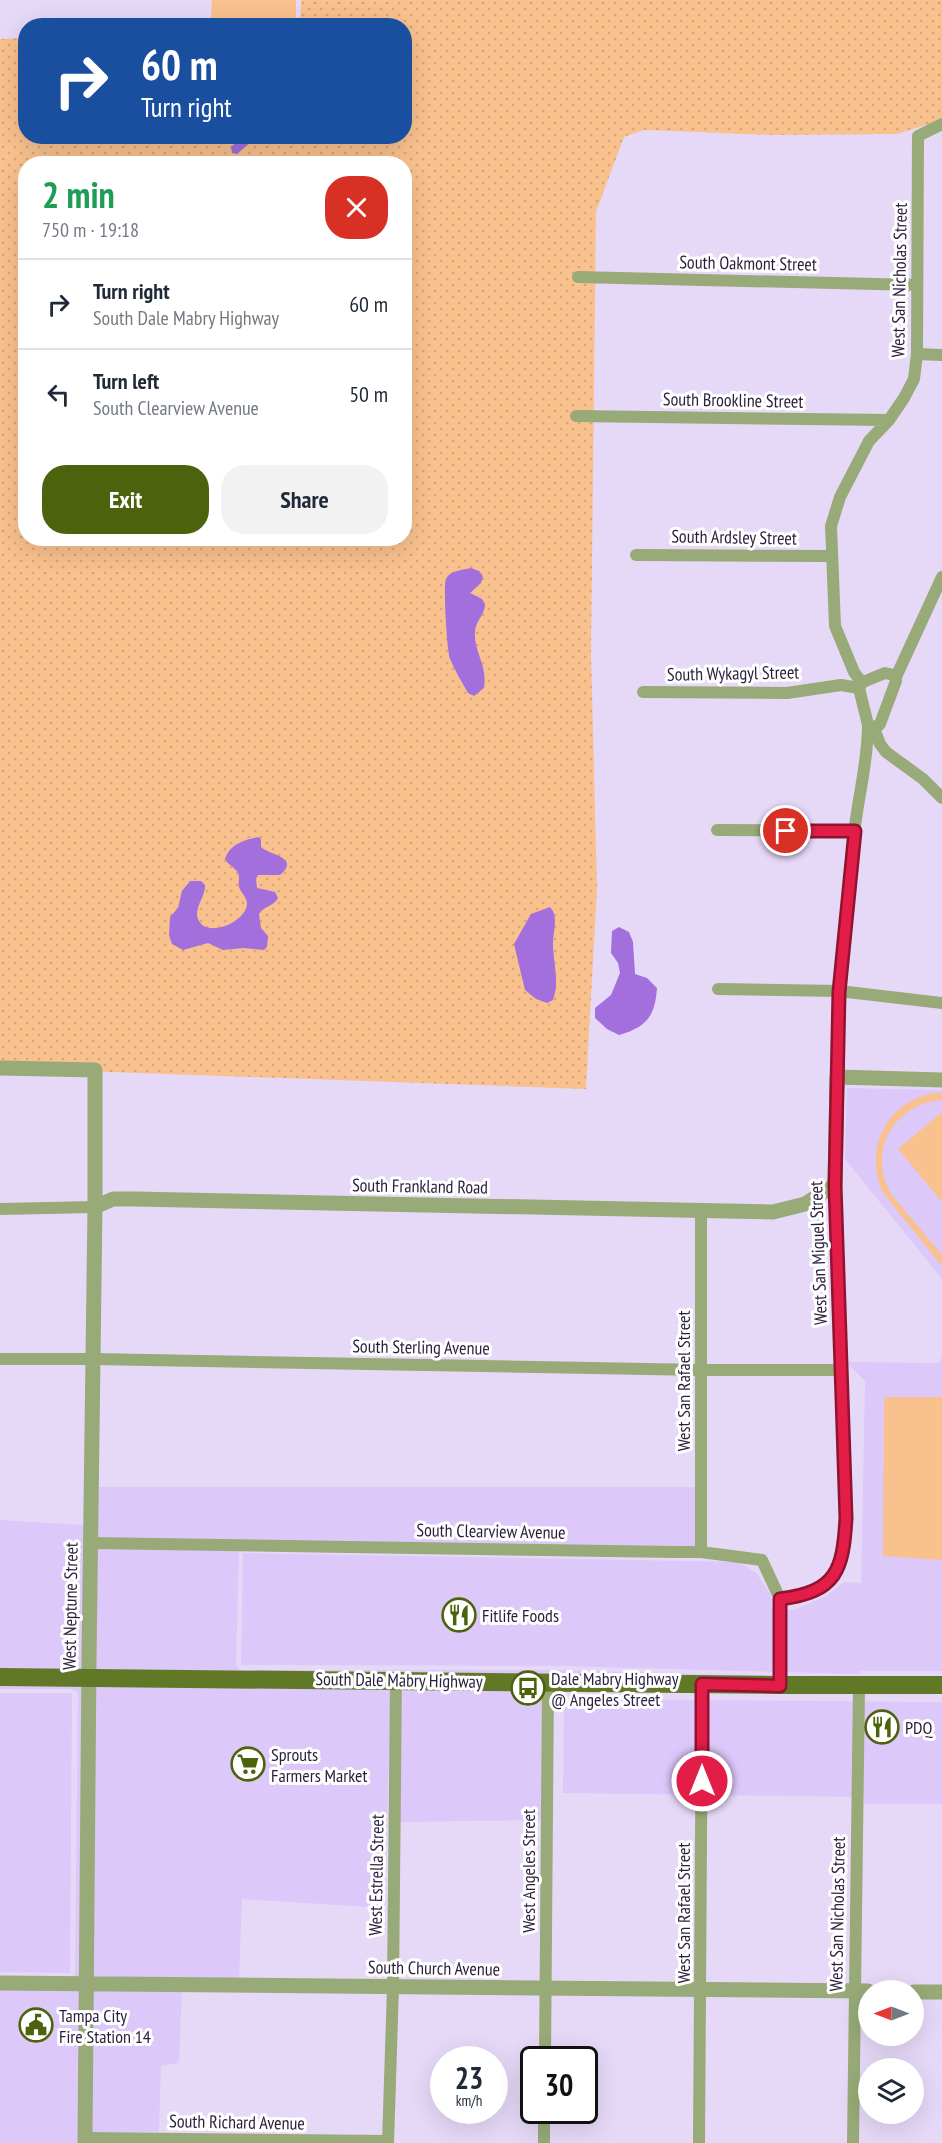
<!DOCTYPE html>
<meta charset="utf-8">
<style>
body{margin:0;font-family:"PT Sans Narrow",sans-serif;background:#f2f2f3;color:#1f2937;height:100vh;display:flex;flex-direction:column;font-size:22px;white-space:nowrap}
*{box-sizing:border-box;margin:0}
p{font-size:20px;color:#747a83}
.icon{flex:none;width:33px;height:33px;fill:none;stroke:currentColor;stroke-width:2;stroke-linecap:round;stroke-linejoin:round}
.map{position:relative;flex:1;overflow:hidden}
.sheet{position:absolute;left:18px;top:156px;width:394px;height:390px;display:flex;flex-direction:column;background:#fff;border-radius:24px;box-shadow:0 6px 24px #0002}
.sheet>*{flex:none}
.top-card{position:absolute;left:18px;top:18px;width:394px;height:126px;border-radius:24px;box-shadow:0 6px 24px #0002;background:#1a4fa0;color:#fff;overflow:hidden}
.needle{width:39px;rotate:270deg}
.controls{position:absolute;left:858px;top:1980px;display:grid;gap:12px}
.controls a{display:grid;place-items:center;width:66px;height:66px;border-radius:50%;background:#fff;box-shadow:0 6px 24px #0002;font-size:30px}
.speed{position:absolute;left:430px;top:2046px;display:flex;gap:12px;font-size:30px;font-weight:700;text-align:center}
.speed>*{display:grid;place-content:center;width:78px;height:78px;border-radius:50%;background:#fff;box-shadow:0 6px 24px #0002;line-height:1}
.speed small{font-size:15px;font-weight:400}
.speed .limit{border:3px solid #111;border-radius:9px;background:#fff;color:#111}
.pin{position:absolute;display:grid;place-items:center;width:51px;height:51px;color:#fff;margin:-26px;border:3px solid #fff;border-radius:50%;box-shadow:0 2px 6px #0007}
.me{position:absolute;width:66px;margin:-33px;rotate:0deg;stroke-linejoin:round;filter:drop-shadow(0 0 4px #0008)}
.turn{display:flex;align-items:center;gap:21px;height:126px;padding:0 24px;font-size:27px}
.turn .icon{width:78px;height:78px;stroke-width:2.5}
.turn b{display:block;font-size:42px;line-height:51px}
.round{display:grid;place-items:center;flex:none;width:63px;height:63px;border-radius:24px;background:#f2f2f3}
.head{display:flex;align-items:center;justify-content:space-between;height:102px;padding:0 24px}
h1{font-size:36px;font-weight:800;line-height:45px;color:#1e9e55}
.primary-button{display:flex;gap:12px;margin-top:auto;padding:12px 24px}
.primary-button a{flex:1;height:69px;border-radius:24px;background:#4d620d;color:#fff;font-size:24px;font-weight:800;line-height:69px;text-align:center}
.primary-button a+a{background:#f2f2f3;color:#1f2937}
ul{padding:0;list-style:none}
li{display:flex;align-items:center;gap:18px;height:90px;padding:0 24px;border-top:2px solid #e0e1e3}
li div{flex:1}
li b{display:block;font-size:22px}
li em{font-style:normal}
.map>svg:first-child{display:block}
.built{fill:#ddc8fa}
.grass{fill:url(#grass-dots);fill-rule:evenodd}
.green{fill:#f9c18e}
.water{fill:#a26fdd}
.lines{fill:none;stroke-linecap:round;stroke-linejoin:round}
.minor{stroke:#98aa77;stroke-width:12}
.tertiary{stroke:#98aa77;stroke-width:15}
.primary{stroke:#617926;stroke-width:18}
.route-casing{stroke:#92132f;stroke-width:15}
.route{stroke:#e11d48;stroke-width:10}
.labels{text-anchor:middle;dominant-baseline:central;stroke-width:6;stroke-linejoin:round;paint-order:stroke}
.street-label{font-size:18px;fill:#2b1e3b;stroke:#fff}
.poi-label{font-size:18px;fill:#2b1e3b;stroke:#fff;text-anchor:start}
</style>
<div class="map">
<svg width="942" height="2143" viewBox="0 0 942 2143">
<defs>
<pattern id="grass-dots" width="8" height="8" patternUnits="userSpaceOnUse" patternTransform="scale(1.5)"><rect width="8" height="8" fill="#f9c18e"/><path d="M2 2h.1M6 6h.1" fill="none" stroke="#d6a57b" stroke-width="1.8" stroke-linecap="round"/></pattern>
</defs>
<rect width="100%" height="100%" fill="#e6d9f8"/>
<path class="built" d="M847,1088l95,2v189l-97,-120z
M942,1352v319h-82l-1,3 -300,-8 -318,-1 2,-112 497,9 17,12 14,21 1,15h22l32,-14 18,-14 17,1v10l4,-212 -19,-19 94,1z
M97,1487h598v60l-599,-9z
M0,1520l83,5v147l-83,-1z
M96,1549l143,2 -3,114 4,5h319l215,6 -680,-4z
M0,1682h82l-2,296h-8l3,-5 3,-280 -6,-4h-72z
M94,1682l297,3 -6,223 -143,-9 -3,81 -147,-2z
M403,1686l139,1 -1,133 -142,2z
M0,1693h72l-2,280 -70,-1z
M564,1699l378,3v102h-78v-7l-301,-4z
M0,1988l80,1 -1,154h-79z
M92,1989l90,1 -3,73 -18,3 -2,66 -66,1z"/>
<path class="grass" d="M301,0h641v120l-45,14 -125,1 -128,-5 -20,7 -28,75 -5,441 6,234 -11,202 -586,-21v-1029l25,-1 1,98h379v-110l-145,-1 40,-2zM26,164h379v374h-379z"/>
<path class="green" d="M212,0h84v19l-46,3 -39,-1z
M934,1093h8v7c-19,1 -36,10 -48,25 -14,17 -16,46 -5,65 4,8 12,15 17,22 12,14 24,28 36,43v11l-59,-73c-20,-44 3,-91 51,-100z
M942,1112v90l-44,-53z
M884,1397h58v163l-59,-4z"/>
<path class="water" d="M243,136l14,1 -20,17 -5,-1 -1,-6z
M471,568l8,3 4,5 -2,7 -11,10 12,6 3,5c0,11 -9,16 -10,27 -2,20 13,34 9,57l-10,8 -6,-3c-6,-11 -13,-22 -18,-34 -3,-8 -7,-73 -4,-80 4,-9 17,-9 25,-11z
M258,837l3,2v8c8,8 40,10 19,28h-22l-2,4 1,9 18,4 3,6c-4,8 -14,8 -19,16l2,14 7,8 -1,11 -3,3 -21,-2 -20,2 -15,-7 -25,7 -11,-6 -3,-9 1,-18 8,-9 4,-17 8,-10h11l4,4c1,11 -13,25 -6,36 9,17 47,1 48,-17 0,-7 -6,-11 -8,-17 -1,-5 1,-10 -1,-14 -3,-6 -10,-8 -13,-14 5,-15 19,-19 33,-22z
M550,907c9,10 3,24 3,36 0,20 7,38 0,57l-6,3 -11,-4 -11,-9 -11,-46 17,-30z
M619,927l10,5 4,10 2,32 12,4 10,10c-2,28 -10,39 -38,47l-12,-6 -12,-11v-10l16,-13 9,-22 -2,-10 -7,-10 1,-22z"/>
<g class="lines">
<path class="minor" d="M578,277l339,8
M917,354l25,1
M576,416l313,4
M636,555l195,1
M885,673l9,2 2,6 -16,43 -3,3 -9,-2 -9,-37 4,-6z
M896,677l46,-100
M862,683l-8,-11 -19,-46 -4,-100 9,-29 29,-56 20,-21 15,-22 10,-19 3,-25 1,-218 24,-12
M643,692l144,1 54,-8 18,3
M874,728l6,16 6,8 37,27 19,19
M717,830l138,1
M718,989l121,2 103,12
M837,1077c2,-81 8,-162 17,-243 4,-37 14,-72 14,-109
M0,1209l95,-2
M0,1359h93l609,11h139
M90,1543l585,9h26l61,8 18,39v86
M701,1552v-342
M780,1599c57,-6 63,-29 66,-81l-11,-333
M545,2060l3,-378
M85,2138l303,3
M388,2143l5,-156 3,-307
M544,2143v-33
M699,2143l3,-459
M853,2143l6,-457"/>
<path class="tertiary" d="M0,1068l95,2v137l-6,452 -4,484
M95,1207l18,-8h22l638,13 32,-8 30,-19 2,-108 105,3
M0,1983l868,8
M914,1992h28"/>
<path class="primary" d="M0,1677l780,8h162"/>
</g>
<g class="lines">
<defs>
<path id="route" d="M702,1781v-97l78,2v-87c57,-7 63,-29 66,-81l-11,-333 4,-193 16,-161h-69"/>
</defs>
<use href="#route" class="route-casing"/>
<use href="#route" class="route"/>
</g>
<defs>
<symbol id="restaurant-ring" viewBox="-11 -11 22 22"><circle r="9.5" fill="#fff" stroke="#4d620d" stroke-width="1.5"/><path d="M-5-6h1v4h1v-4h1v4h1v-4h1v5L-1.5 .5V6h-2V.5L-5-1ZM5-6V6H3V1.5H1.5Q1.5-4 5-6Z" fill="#4d620d"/></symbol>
<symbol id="bus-ring" viewBox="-11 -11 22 22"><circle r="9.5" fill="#fff" stroke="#4d620d" stroke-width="1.5"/><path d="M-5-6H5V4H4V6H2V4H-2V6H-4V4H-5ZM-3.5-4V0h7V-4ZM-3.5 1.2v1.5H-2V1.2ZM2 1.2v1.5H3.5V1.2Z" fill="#4d620d"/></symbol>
<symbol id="supermarket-ring" viewBox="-11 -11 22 22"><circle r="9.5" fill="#fff" stroke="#4d620d" stroke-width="1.5"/><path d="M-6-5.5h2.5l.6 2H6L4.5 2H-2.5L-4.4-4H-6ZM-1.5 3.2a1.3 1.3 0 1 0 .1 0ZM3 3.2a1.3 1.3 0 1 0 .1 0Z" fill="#4d620d"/></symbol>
<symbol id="civic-ring" viewBox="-11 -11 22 22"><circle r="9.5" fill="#fff" stroke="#4d620d" stroke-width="1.5"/><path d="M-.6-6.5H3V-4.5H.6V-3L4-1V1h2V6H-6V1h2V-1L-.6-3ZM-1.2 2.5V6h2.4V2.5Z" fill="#4d620d"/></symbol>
</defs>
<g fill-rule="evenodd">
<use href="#restaurant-ring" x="440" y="1596" width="38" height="38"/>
<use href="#bus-ring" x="509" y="1669" width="38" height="38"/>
<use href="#restaurant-ring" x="863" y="1708" width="38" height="38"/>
<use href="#supermarket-ring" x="229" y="1745" width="38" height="38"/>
<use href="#civic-ring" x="17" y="2006" width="38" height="38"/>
</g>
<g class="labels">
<g class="street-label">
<text transform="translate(748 263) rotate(1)">South Oakmont Street</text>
<text transform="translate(899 280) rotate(-89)">West San Nicholas Street</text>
<text transform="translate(733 400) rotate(1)">South Brookline Street</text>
<text transform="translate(734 537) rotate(1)">South Ardsley Street</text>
<text transform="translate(733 673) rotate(-1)">South Wykagyl Street</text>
<text transform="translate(420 1186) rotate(1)">South Frankland Road</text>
<text transform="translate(818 1253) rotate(-92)">West San Miguel Street</text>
<text transform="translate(421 1347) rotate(1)">South Sterling Avenue</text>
<text transform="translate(683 1381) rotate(-90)">West San Rafael Street</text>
<text transform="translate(491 1531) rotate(1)">South Clearview Avenue</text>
<text transform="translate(70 1606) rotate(-89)">West Neptune Street</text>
<text transform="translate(399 1680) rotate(1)">South Dale Mabry Highway</text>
<text transform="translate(528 1871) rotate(-90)">West Angeles Street</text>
<text transform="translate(376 1875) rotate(-89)">West Estrella Street</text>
<text transform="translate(683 1913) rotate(-90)">West San Rafael Street</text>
<text transform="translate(837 1914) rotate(-89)">West San Nicholas Street</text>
<text transform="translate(434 1968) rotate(1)">South Church Avenue</text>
<text transform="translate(237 2122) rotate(1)">South Richard Avenue</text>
</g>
<g class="poi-label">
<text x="482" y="1615">Fitlife Foods</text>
<text x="551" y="1678">Dale Mabry Highway<tspan x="551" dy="21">@ Angeles Street</tspan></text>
<text x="905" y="1727">PDQ</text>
<text x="271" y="1754">Sprouts<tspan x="271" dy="21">Farmers Market</tspan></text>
<text x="59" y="2015">Tampa City<tspan x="59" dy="21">Fire Station 14</tspan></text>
</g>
</g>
</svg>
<div class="controls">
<a><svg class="needle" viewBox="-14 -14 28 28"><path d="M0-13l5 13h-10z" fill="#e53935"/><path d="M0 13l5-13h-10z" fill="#747a83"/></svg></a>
<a><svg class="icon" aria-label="layers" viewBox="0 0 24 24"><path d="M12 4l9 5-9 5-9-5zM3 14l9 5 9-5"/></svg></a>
</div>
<div class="speed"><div>23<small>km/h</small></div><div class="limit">30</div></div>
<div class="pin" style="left:786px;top:831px;background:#d93025"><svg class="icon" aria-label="arrive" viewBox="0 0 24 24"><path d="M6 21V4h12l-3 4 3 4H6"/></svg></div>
<svg class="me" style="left:702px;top:1781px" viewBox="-20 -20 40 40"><circle r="17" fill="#e11d48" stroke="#fff" stroke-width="3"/><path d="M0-11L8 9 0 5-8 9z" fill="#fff"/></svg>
<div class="top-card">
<div class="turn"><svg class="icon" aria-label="right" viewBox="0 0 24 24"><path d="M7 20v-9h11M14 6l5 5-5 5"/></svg><div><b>60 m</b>Turn right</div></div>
</div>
<section class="sheet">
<div class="head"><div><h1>2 min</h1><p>750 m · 19:18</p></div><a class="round" style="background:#d93025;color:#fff"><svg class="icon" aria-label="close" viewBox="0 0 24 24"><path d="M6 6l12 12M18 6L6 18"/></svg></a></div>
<ul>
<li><svg class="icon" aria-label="right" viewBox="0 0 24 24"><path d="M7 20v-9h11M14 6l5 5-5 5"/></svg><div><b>Turn right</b><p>South Dale Mabry Highway</p></div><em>60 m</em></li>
<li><svg class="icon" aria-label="left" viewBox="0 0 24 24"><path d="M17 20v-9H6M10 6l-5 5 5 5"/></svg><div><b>Turn left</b><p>South Clearview Avenue</p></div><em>50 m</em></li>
</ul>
<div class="primary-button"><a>Exit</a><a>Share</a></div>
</section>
</div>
